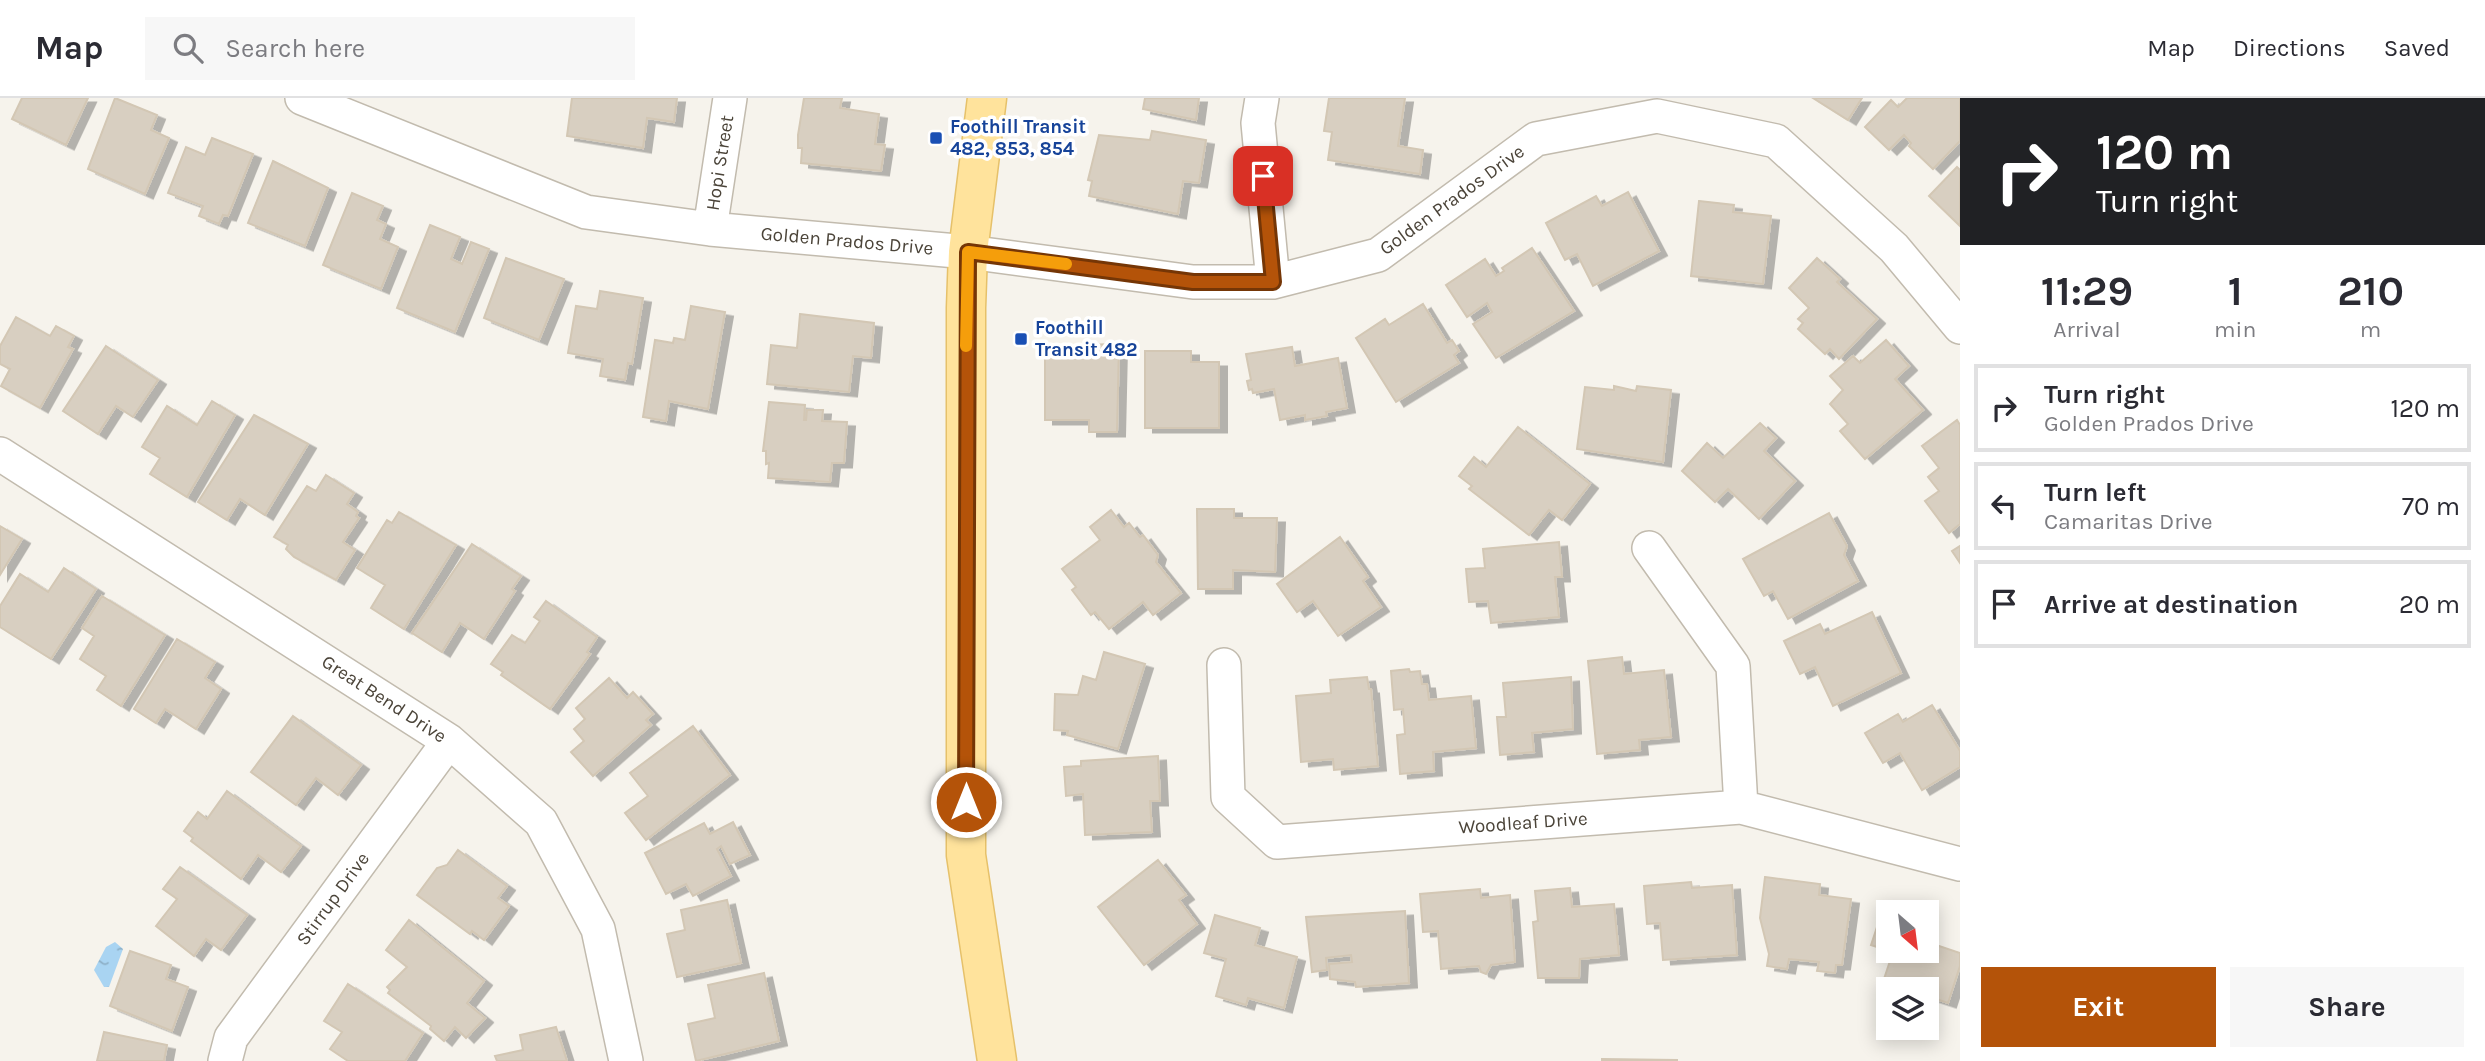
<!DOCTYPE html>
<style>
body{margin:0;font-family:Karla,sans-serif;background:#f7f7f7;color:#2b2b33;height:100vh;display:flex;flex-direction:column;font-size:26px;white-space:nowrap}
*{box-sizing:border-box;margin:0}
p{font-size:23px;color:#7c7c81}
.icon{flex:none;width:38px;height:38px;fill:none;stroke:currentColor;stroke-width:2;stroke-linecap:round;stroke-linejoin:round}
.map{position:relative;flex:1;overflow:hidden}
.details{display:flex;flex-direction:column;background:#fff;width:525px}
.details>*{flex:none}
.banner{background:#202124;color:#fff;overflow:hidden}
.needle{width:46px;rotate:152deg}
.buttons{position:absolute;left:1876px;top:802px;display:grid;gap:14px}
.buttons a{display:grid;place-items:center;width:63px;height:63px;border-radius:0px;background:#fff;box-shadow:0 4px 18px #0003;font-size:35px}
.pin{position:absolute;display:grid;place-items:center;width:60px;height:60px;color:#fff;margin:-30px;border-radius:14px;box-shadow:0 4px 10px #0006}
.me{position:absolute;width:77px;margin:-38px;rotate:0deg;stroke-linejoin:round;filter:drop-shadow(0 0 5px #0008)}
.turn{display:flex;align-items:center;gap:24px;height:147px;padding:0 21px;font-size:32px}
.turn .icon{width:91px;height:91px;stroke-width:2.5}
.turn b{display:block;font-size:49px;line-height:60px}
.eta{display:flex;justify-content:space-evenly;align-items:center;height:119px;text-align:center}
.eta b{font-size:42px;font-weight:700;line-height:49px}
.primary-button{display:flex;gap:14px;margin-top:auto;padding:14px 21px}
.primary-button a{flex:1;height:80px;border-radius:0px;background:#b45309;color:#fff;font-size:28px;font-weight:700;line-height:80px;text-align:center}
.primary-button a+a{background:#f7f7f7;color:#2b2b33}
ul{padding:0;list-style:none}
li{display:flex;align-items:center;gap:21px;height:88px;margin:0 14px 10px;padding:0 7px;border:4px solid #e1e1e2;border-radius:0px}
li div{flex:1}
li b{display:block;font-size:26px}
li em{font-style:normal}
header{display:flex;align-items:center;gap:42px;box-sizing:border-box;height:98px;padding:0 35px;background:#fff;border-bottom:2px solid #e1e1e2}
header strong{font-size:33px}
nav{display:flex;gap:38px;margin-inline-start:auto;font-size:24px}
.search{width:490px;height:63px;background:#f7f7f7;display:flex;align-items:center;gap:18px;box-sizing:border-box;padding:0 24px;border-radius:0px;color:#7c7c81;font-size:26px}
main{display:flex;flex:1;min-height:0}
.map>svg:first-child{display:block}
.water{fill:url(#water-ripples)}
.building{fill:#d8cfc1;stroke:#d3c7b4;stroke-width:2;filter:url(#shadow)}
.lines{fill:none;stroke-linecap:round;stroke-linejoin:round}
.minor-casing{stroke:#c2bbae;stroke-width:36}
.major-casing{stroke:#e6c16a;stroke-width:41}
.minor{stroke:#fff;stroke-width:33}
.major{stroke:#ffe39c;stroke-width:38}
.route-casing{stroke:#753606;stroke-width:18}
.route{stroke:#b45309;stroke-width:12}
.slow{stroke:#f59e0b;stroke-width:12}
.transit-dot{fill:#1a4fb4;stroke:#fff;stroke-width:2.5}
.labels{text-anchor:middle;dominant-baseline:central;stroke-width:7;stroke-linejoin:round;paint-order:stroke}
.transit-label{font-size:19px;font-weight:bold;fill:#164399;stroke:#fff;text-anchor:start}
.street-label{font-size:19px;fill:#4b4439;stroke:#fff}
</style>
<header>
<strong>Map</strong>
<div class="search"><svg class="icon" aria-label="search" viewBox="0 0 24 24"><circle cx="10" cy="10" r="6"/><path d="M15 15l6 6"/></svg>Search here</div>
<nav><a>Map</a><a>Directions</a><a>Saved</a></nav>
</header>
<main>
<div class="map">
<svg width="1960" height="963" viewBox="0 0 1960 963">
<defs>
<pattern id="water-ripples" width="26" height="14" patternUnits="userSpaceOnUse" patternTransform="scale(1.75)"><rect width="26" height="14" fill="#a9d4f2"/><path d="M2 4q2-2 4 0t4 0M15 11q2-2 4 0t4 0" fill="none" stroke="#8caec5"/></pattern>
<filter id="shadow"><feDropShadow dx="8" dy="4.5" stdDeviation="0" flood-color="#0004"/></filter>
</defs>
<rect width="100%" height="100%" fill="#f6f3ec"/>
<path class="water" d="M115,844l8,7 -14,38h-5l-10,-17 12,-23z"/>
<path class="building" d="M22,0h66l-22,47 -54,-26z
M115,0l42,17 -6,15 18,8 -24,56 -57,-25z
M572,0h105l-3,24 -27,-4 -4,30 -76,-12z
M804,0h38l-2,10 39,6 -4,30 10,1 -4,26 -80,-8 1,-15h-4v-13z
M1145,0h54l-3,22 -53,-11z
M1329,0h76l-7,48 25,4 -3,24 -92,-14 4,-28 -8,-1z
M1813,0h49l-14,22z
M1907,0h53v43l-27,28 -24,-23 2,-3 -7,-8 -15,15 -24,-23 26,-27 7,7z
M1152,33l54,9 -7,43 -16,-2 -5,33 -89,-18 3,-15 -4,-1 11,-45 51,5z
M212,40l41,16 -25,62 -5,-1 -4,9 -20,-8 4,-10 -35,-13 18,-46 19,8z
M273,63l55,27 -23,58 -57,-23z
M1957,69l3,3v56l-31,-30z
M1628,94l31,59 -66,35 -16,-32 -12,6 -19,-37 50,-27 6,10z
M352,95l31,13 -6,14 9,4 -6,15 18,8 -17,42 -58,-24z
M1699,103l35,4 -1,7 38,4 -8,68 -72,-8z
M430,127l30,12 -9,22 11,5 9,-22 18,7 -34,83 -58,-24z
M1532,150l42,63 -78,47 -23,-34 19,-12 -5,-9 -20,14 -21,-32 39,-26 11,17 8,-5 -2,-3z
M506,160l58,21 -25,61 -55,-22z
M1817,160l23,21 -3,3 40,37 -38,40 -9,-10 -5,5 -27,-25 5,-6 -5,-4 11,-11 -20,-20z
M600,193l43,7 -11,66 -4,-1 -3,17 -25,-4 3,-17 -35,-6 8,-47 21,3z
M1423,206l24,39 5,-3 7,11 -5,4 5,8 -63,39 -40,-64 29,-19 4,6z
M691,208l34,6 -17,97 -39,-8 -3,20 -23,-4 12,-77 18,3 1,-5 11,2z
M800,216l74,9 -3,35 -18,-2 -4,36 -82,-8 4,-39 26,3z
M16,219l34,19 6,-10 18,10 -6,11 5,2 -33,59 -39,-22 9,-17 -10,-5v-18z
M1886,242l23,26 -14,13 28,31 -58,49 -25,-28 8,-7 -18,-20 13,-14 -13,-14 23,-20 7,7z
M1119,246l-2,88h-28v-12h-44v-67l30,-1v-7z
M106,248l52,34 -25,37 -17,-11 -18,28 -35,-23z
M1292,249l3,19 43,-8 9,50 -21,4 1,4 -22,4v-5l-25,5 -6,-31 -21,4 -1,-4 -3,1 -2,-9 4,-1 -5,-26z
M1145,253h46v11h28v66h-74z
M1614,288l22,5 1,-5 34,4 -8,72 -86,-13 8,-62 29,3z
M212,303l23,14 -48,82 -37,-23 10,-16 -18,-11 25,-41 30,19z
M769,304l36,3 -1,15h2l1,-10h16l-1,11 25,1 -3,41h-12l-2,19 -62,-4 1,-15 -3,1v-13h-3z
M254,317l54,29 -43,71 -25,-16 -13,21 -29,-18z
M1957,322l3,5v99l-11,9 -24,-32 14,-10 -11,-14 11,-9 -17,-22z
M1760,325l16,15 -12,13 31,30 -36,38 -31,-30 -13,13 -33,-31 25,-28 16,15z
M1518,329l72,57 -28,36 -13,-10 -20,25 -60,-46 3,-3 -13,-10 15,-19 12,10z
M326,377l28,18 -7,11 11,8 -2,4 3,2 -16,24 12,8 -19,30 -42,-23 -8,-8 2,-4 -14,-8 33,-51 9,5z
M1197,411h37v9h43l-2,54 -42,-2v19h-35z
M1111,412l13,17 5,-4 11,14 3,-2 15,20 -2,7 25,31 -28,22 -10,-13 -34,27 -14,-17 -4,3 -19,-25 4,-3 -14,-18 38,-29 -10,-13z
M399,414l57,33 -52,84 -33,-21 14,-23 -28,-17 30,-48 5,3z
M1829,415l18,33 -3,9 14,26 -70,38 -15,-28 -9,5 -21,-37z
M0,428l22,13 -22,36z
M1340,439l28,40 -5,4 18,26 -43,29 -25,-35 -16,11 -20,-28z
M1559,444l3,35h-7l4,40 -68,6 -3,-22 -19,1 -3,-33 19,-1 -2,-19z
M472,446l49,32 -9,13 3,2 -31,48 -24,-16 -18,29 -30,-19z
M1960,448v17l-8,-12z
M64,470l32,21 -45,70 -51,-32v-21l20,-32 28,18z
M102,498l63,39 -44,71 -24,-16 9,-14 -26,-17 14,-23 -12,-8z
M546,503l51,36 -10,15 3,2 -40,55 -49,-34 2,-3 -12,-8 21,-29 13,8 15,-22 -6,-4z
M1872,514l29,61 -68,33 -18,-39 -15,7 -16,-33 36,-17 5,10z
M177,541l38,23 -10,16 16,11 -25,40 -31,-20 -9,14 -22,-14z
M1104,554l41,12 -27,85 -51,-14 1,-4 -14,-1 1,-36 23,1 5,-19 13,4z
M1622,559l2,17 40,-4 7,67 -32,3 1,10 -43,4 -9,-93z
M1409,571l1,3 10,-1 2,13h5l2,16 42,-4 5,52 -43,4 1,19 -34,3 -3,-39 8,-1 -2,-25 -9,1 -3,-39z
M1367,579l2,12h2l7,77 -44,4 -1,-11 -32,3 -5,-66 35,-3 -1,-13z
M1571,579l2,52 -41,4 2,19 -34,3 -3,-38h9l-3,-34z
M609,580l18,20 6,-6 20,22 -7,6 5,5 -58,51 -22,-24 13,-11 -10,-12 11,-10 -9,-11z
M1932,607l28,46v16l-38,23 -22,-37 -17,10 -18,-30 33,-19 5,8z
M293,618l68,49 -23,30 -22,-17 -20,27 -45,-33z
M693,628l37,49 -84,65 -21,-27 23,-17 -18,-23z
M1158,658l2,45h-10l2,31 -67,3 -2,-41 -17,2 -2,-29 17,-1v-5z
M227,693l74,55 -20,26 -23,-17 -17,24 -50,-38 2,-3 -9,-7 14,-19 9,7z
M733,724l17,33 -20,9 -9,-18 -4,3 14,27 -38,20 -7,-12 -20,10 -21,-41 59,-30 6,11z
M458,752l49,36 -9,12 11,8 -25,34 -12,-9 -2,3 -53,-39 20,-27 10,-3z
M1158,762l28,35 -7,5 18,24 -53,41 -46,-58z
M180,769l67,48 -26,35 -15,-11 -12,17 -38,-30 21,-27 -14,-10z
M1765,779l55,7 -1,11 32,4 -9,66h-6l-1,8 -18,-2 2,-9 -30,-3 -2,10 -20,-3 2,-12 -9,-36z
M1691,784l1,6 40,-3 5,70 -74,5 -3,-37 -13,1 -3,-38z
M1570,790l2,19 42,-3 5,51 -39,4 -1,19h-41l-5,-56 5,-1 -3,-30z
M1480,791l1,9 29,-3 5,67 -24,3 -5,9 -5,-2 -2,-6 -38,3 -3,-38 -15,1 -3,-38z
M727,802l14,63 -64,14 -10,-43 18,-4 -4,-20z
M1883,811l9,3h-4v38h39v-8l33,11v13l-12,37 -21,-7v-7h-24l-20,-7 10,-30 -22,-7z
M1405,813l4,72 -53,4 -1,-5 -25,-3 -1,-15 23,-2 -1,-7 -25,3 1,12 -15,2 -6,-55z
M1215,817l45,13 -5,17 42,12 -13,51 -36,-10 -2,7 -30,-9 10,-37 -22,-6z
M409,822l75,61 -17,22 18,15 -19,20 -11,-11 -11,14 -14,-12 1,-3 -43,-33 2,-3 -3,-3 20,-20 -21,-17z
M130,853l41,14 -5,14 22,8 -16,44 -62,-25z
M764,875l15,68 -83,20 -8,-37 27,-6 -7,-33z
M348,886l75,49 -18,28h-57l-18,-12 12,-17 -18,-11z
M556,929l11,34h-70l-2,-5 28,-6 -3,-15z
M104,934l63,13 -3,16h-67z
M1602,961l75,1v1h-75z"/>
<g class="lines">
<defs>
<path id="minor" d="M302,0l284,114 124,17 258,23 225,30h80l105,-27 158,-116 121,-23 119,25 118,107 66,79
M1262,0l-4,25 15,159
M710,131l20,-131
M0,356l449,287 92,81 57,107 28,132
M1649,450l84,118 8,141
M1224,567l4,132 49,45 464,-35 219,57
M225,963l6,-23 218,-297"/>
<path id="major" d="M987,0l-19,154 -2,56v547l31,206"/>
</defs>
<use href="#minor" class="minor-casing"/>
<use href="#major" class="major-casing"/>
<use href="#minor" class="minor"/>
<use href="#major" class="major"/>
</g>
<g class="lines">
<defs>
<path id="route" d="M966,704l2,-550 225,30h80l-10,-106"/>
</defs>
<use href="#route" class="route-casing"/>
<use href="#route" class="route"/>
<path class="slow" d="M966,248l2,-94 98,12"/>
</g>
<g class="transit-dot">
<rect x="929" y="33" width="14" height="14" rx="3.5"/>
<rect x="1014" y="234" width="14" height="14" rx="3.5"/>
</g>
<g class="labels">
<g class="transit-label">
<text x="950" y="29">Foothill Transit<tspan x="950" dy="22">482, 853, 854</tspan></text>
<text x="1035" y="230">Foothill<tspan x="1035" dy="22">Transit 482</tspan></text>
</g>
<g class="street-label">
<text transform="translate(720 65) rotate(-81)">Hopi Street</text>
<text transform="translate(1452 102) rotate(-36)">Golden Prados Drive</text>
<text transform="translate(847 143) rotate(5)">Golden Prados Drive</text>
<text transform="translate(384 601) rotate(33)">Great Bend Drive</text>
<text transform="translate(1523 725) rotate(-4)">Woodleaf Drive</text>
<text transform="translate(333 801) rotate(-54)">Stirrup Drive</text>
</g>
</g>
</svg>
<div class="buttons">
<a><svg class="needle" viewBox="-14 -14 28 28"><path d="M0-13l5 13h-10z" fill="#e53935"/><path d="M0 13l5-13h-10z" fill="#7c7c81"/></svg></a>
<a><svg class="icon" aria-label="layers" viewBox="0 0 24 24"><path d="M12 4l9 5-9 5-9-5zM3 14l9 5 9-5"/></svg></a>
</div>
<div class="pin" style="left:1263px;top:78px;background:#d93025"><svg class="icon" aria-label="arrive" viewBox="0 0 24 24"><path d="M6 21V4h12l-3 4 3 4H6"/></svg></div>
<svg class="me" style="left:966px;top:704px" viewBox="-20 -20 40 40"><circle r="17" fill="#b45309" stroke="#fff" stroke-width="3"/><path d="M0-11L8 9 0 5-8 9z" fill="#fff"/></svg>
</div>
<section class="details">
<div class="banner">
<div class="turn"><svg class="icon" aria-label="right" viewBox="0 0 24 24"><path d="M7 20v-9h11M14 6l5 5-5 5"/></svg><div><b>120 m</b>Turn right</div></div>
</div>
<div class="eta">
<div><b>11:29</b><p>Arrival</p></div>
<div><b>1</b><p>min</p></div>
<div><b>210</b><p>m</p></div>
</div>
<ul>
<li><svg class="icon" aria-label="right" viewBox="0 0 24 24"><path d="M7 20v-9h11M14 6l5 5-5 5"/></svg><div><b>Turn right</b><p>Golden Prados Drive</p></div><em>120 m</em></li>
<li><svg class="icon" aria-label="left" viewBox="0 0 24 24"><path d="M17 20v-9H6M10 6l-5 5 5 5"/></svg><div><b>Turn left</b><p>Camaritas Drive</p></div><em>70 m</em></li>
<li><svg class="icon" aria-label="arrive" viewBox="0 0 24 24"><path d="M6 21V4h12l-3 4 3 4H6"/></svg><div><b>Arrive at destination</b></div><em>20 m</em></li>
</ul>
<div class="primary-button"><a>Exit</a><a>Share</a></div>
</section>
</main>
